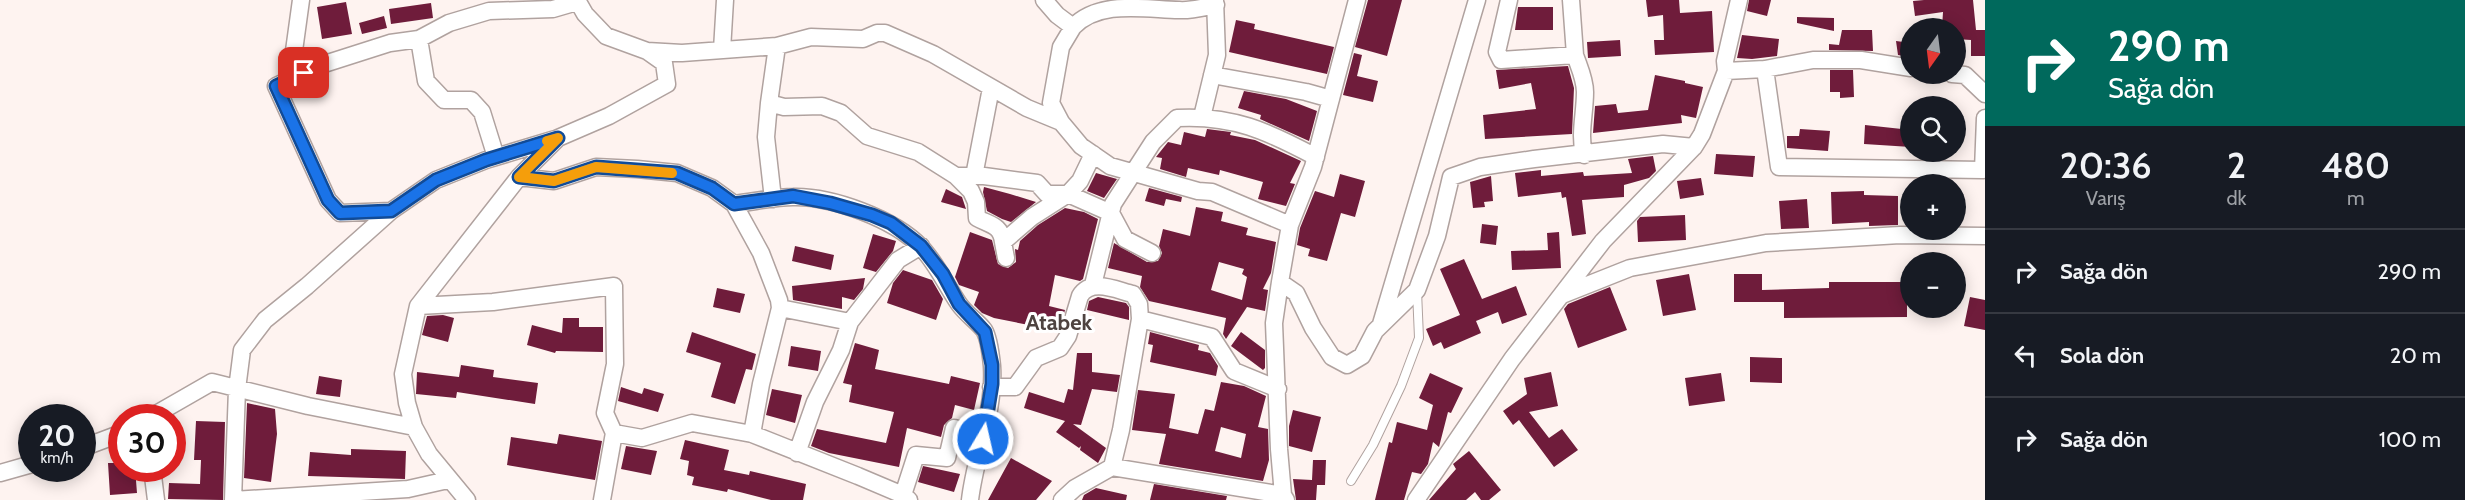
<!DOCTYPE html>
<html lang="tr">
<meta charset="utf-8">
<style>
body{margin:0;font-family:Cabin,sans-serif;background:#20242c;color:#f1f3f6;height:100vh;display:flex;flex-direction:column;font-size:22px;white-space:nowrap}
*{box-sizing:border-box;margin:0}
p{font-size:20px;color:#9ea1a6}
.icon{flex:none;width:33px;height:33px;fill:none;stroke:currentColor;stroke-width:2;stroke-linecap:round;stroke-linejoin:round}
.map{position:relative;flex:1;overflow:hidden}
.sheet{display:flex;flex-direction:column;background:#171b24;width:480px}
.sheet>*{flex:none}
.top-card{background:#00695c;color:#fff;overflow:hidden}
.needle{width:39px;rotate:194deg}
.fabs{position:absolute;left:1900px;top:18px;display:grid;gap:12px}
.fabs a{display:grid;place-items:center;width:66px;height:66px;border-radius:50%;background:#171b24;box-shadow:0 3px 15px #0003;font-size:30px}
.speed{position:absolute;left:18px;top:404px;display:flex;gap:12px;font-size:30px;font-weight:700;text-align:center}
.speed>*{display:grid;place-content:center;width:78px;height:78px;border-radius:50%;background:#171b24;box-shadow:0 3px 15px #0003;line-height:1}
.speed small{font-size:15px;font-weight:400}
.speed .limit{border:9px solid #d22;background:#fff;color:#111}
.pin{position:absolute;display:grid;place-items:center;width:51px;height:51px;color:#fff;margin:-26px;border-radius:12px;box-shadow:0 3px 9px #0006}
.me{position:absolute;width:66px;margin:-33px;rotate:9deg;stroke-linejoin:round;filter:drop-shadow(0 0 4px #0008)}
.turn{display:flex;align-items:center;gap:21px;height:126px;padding:0 24px;font-size:27px}
.turn .icon{width:78px;height:78px;stroke-width:2.5}
.turn b{display:block;font-size:42px;line-height:51px}
.eta{display:flex;justify-content:space-evenly;align-items:center;height:102px;text-align:center}
.eta b{font-size:36px;font-weight:600;line-height:42px}
ul{padding:0;list-style:none}
li{display:flex;align-items:center;gap:18px;height:84px;padding:0 24px;border-top:2px solid #363941}
li div{flex:1}
li b{display:block;font-size:22px}
li em{font-style:normal}
main{display:flex;flex:1;min-height:0}
.map>svg:first-child{display:block}
.building{fill:#6f1c3b;fill-rule:evenodd}
.lines{fill:none;stroke-linecap:round;stroke-linejoin:round}
.service-casing{stroke:#b0a29f;stroke-width:10}
.minor-casing{stroke:#b0a29f;stroke-width:19}
.service{stroke:#fff;stroke-width:8}
.minor{stroke:#fff;stroke-width:16}
.route-casing{stroke:#114b97;stroke-width:15}
.route{stroke:#1a73e8;stroke-width:10}
.slow{stroke:#f59e0b;stroke-width:10}
.labels{text-anchor:middle;dominant-baseline:central;stroke-width:6;stroke-linejoin:round;paint-order:stroke}
.quarter-label{font-size:22px;font-weight:bold;fill:#4e4340;stroke:#fff}
</style>
<main>
<div class="map">
<svg width="1985" height="500" viewBox="0 0 1985 500">
<rect width="100%" height="100%" fill="#fef3f0"/>
<path class="building" d="M1368,0h34l-15,56 -32,-9z
M1646,0h33l1,13 32,-2 2,41 -59,3 -1,-15h10l-1,-25 -15,2z
M1749,0h22l-4,16 -20,-5z
M1924,0h49l3,30h9v26h-14v-16l-15,-1v-11h-14l1,-16 -28,4 -2,-15z
M346,2l6,32 -30,5 -5,-32z
M431,3l2,15 -42,6 -2,-15z
M1518,7h35v23h-38z
M384,16l3,12 -25,6 -3,-11z
M1797,17l37,1v13l-37,-8z
M1236,20l19,4 -1,5 80,18 -7,27 -98,-22z
M1842,30h30l1,21 -44,-1v-6l10,1z
M1742,35l37,4 -2,17 -25,3 -15,-1z
M1620,40l1,16 -33,2 -1,-16z
M1896,41l15,2v14l-13,-2z
M1354,53l8,2 -5,21 21,5 -5,21 -30,-7z
M1568,66l6,22 -2,46 -87,5 -2,-24 53,-6 -5,-26 -32,6 -3,-19z
M1830,70h23l1,27 -14,1v-6h-10z
M1655,75l30,6v2l18,4 -7,31 -15,-3 1,8 -89,10 2,-27 21,-2 2,9 30,-3z
M1244,91l42,8 31,12 -8,30 -49,-22 1,-4 -23,-7z
M1865,125l46,5v17l-47,-3z
M1207,129l24,3 -1,3 25,5 46,21 -11,22 5,1 -9,22 -28,-7 5,-17 -43,-12 -1,5 -31,-7 -2,9 -26,-8 2,-11 -6,-1 12,-15 13,3 3,-13 21,5z
M1800,129l30,2 -2,20 -41,-3v-12h12z
M1716,154l39,2 -2,21 -39,-3z
M1653,156l3,15 -7,7 -25,7v12l-42,3 4,34 -14,2 -6,-39 -4,1 -1,-6 -43,5 -3,-24 26,-3v6l42,-4 1,4 48,-3 -4,-14z
M1096,173l21,6 -13,19 -17,-7z
M1340,174l25,7 -10,36 -14,-4 -14,48 -19,-5 2,-7 -13,-4 3,-17 15,-37 19,6z
M1491,176l2,25 -9,1 1,5 -12,1 -3,-26z
M1701,178l3,17 -24,4 -3,-18z
M984,187l26,7 26,8 -25,20 -9,-3 -15,-8 -4,-19z
M1149,188l33,9 -1,5 -15,-3 -2,7 -19,-5z
M946,189l16,8 4,12 -25,-7z
M1864,191v4l34,1v29l-29,1v-4l-37,2 -1,-32z
M1807,199l2,29 -28,1 -2,-28z
M1196,207l27,5 -2,9 27,7 -2,7 30,7 -5,31 -8,16 5,1 -3,21 -18,-4 -21,32 -3,-5 3,-16 -77,-17 -9,-14 2,-11 -34,-8 6,-25 33,19 11,-1 4,-8 -3,-7 4,-17 27,7zM1219,262l25,7 -2,5 5,3 -5,23 -31,-10z
M1065,208l19,4 14,7 -15,60 -3,2 -25,-6 -6,31 16,4 -6,21 -65,-13 -12,-5 -8,-8 5,-13 -20,-7 -4,-8 15,-45 22,8 6,24 10,4 8,-6 -1,-13 3,1 2,-9 18,-16z
M1685,215l1,25 -48,2 -1,-21 3,-4z
M1482,224l16,2 -2,19 -16,-2z
M1559,232l2,36 -49,2 -1,-19 37,-1 -1,-17z
M873,234l23,7 -3,10 -17,21 -13,-4z
M795,246l39,9 -3,15 -39,-9z
M1464,259l18,40 34,-13 11,29 -25,9 -4,-12 -22,9 5,12 -37,16 -3,-7 -8,4 -7,-17 34,-14 -20,-46z
M903,270l29,10 11,19 -7,21 -49,-17 6,-20z
M1689,274l7,36 -33,6 -7,-36z
M1734,274h28v16l67,-2v-6h78v35l-123,1v-16h-50z
M865,278l-2,11 -9,11 -12,-3v12l-49,-9 -1,-14z
M1610,287l17,43 -49,18 -14,-39 4,-5z
M717,288l28,6 -5,19 -27,-6z
M1098,297l28,6 3,4v13l-42,-10 2,-9z
M1970,297l15,3v30l-21,-4z
M443,315l11,3 -6,24 -26,-7 5,-19z
M563,318h16v9h24v25l-47,-1 -1,2 -28,-8 5,-20 30,8z
M692,332l64,22 -4,16 -6,-1 -11,35 -24,-7 10,-34 -35,-11z
M1150,332l49,13 -1,5 12,3 8,13 -2,10 -66,-14 3,-17 -5,-1z
M1241,332l24,18v18l-2,2 -32,-24z
M855,343l24,7 -4,19 74,15 2,-8 29,7 -6,27 -19,-5 -3,13 -8,7 -3,12 -34,-9 -8,39 -70,-14 -18,-7 6,-17 69,14 8,-31 -45,-10 3,-17 -9,-2z
M791,346l30,5 -3,20 -30,-5z
M1077,353h15v19l28,3 -3,17 -25,-3 -11,36 -8,-1 33,24 -8,15 -18,-13 1,-4 -2,2 -23,-16 9,-11 -41,-13 5,-16 35,11 4,-14 5,1z
M1750,357l32,1v25l-32,-1z
M461,365l33,5 -1,7 45,6 -3,21 -78,-12 -1,6 -40,-4 1,-22 42,5z
M1551,372l7,34 -29,6 20,26 13,-9 16,21 -24,17 -35,-47 -6,5 -10,-14 24,-17 -3,-16z
M1430,373l33,15 -12,25 -3,-1 -9,35 -6,-5 -5,22 -7,10 -9,-2 -8,28h-29l14,-58 3,1 5,-21 30,8 6,-25 -14,-7z
M1721,373l4,28 -36,5 -4,-28z
M319,376l23,4 -2,17 -24,-3z
M1221,382l23,4 22,10 -8,31 10,2 1,31 -6,21 -104,-17 7,-30 -34,-4 6,-40 37,4 -6,34 29,6 7,-25 9,2zM1221,427l25,7 -5,24 -26,-7z
M621,387l21,7 2,-6 20,6 -6,18 -40,-11z
M772,389l30,6 -7,28 -29,-8z
M247,403l28,6 2,25 -6,48 -27,-4z
M1293,410l28,7 -9,35 -23,-6v-20z
M196,421l29,1 -2,78 -55,-1 1,-16 31,1 1,-24h-7z
M559,434l43,7 -7,39 -88,-15 4,-28 46,7z
M685,440l44,10 -5,20 25,5 1,-4 56,13 -3,16h-32l-43,-11 -1,3 -35,-7 2,-8 -7,-2 2,-14 -9,-2z
M626,446l31,5 -6,24 -30,-6z
M351,449l55,2 -1,28 -97,-3 2,-24 41,3z
M1469,451l32,39 -12,10h-8l-6,-8 -9,8h-37l27,-31 -3,-5z
M1011,458l41,23 -16,19h-48z
M1313,460h13l-1,25h-8l-1,15h-20l-3,-21 19,1z
M108,463h14v5h13l2,25 -27,2z
M923,466l37,8 -6,18 -36,-10z
M1154,484l73,12 -1,4h-76z
M1096,488l31,7 -1,5h-44l2,-5z"/>
<g class="lines">
<defs>
<path id="service" d="M1351,481l22,-36 28,-59 18,-48 -2,-47"/>
<path id="minor" d="M1044,0l13,15 16,12 -12,20 -10,56 10,19
M1509,0l-12,52 4,8 74,-5c4,12 10,24 10,37 0,22 -6,41 -1,63
M1571,0l4,55
M1073,27c26,-27 69,-18 106,-17 12,1 26,-3 37,-5
M419,39l7,42 18,19h27l11,12 14,45
M777,46l-8,57 15,4 38,-1 19,7 26,23 51,16 38,24 15,15 5,11 1,16c13,7 24,7 26,24
M722,50l3,-50
M647,51l35,2 95,-7 34,-9 52,2 14,-6h8l48,21 94,54 34,14 20,24 29,20 88,25 14,1 78,33
M1765,69l14,98 204,3 2,-52
M1726,71l39,-2 48,-9h48l50,8
M1952,74l13,1 20,19
M1212,75l94,17 25,7
M290,80l11,-80
M769,103l-3,34 7,62
M1202,117l15,-62 -2,-55
M956,176h28l53,7 10,11h21l43,19 14,26 27,14
M974,176l17,-88
M519,177l35,4 42,-14 41,2 40,4 35,15 22,16 27,49 18,47 1,8 -19,76 -9,50
M734,204c19,-2 40,-7 59,-7 39,-1 101,22 128,50 16,17 25,38 38,57 7,10 18,17 25,26 5,8 7,26 8,36 3,45 -17,90 -22,134
M391,211l-51,2 -12,-13 -52,-114 42,-20 72,-23 29,-4 30,-16 40,-12 64,-2 24,-7
M1006,258l-3,-16 29,-25 36,-23 12,-13 13,-27
M1280,282l16,11 17,35 19,29 15,8 15,-9 13,-25 42,-41 20,-54 14,-59 29,-10 54,-8 129,-15 31,3 8,-13 24,-63 -1,-10 14,-61
M1093,285l20,-81 40,-62 24,-24c56,-3 90,13 139,39
M1562,295l68,-27 136,-25 134,-8 85,1
M418,306l75,-4 121,-16 1,78 -10,49 9,20 -12,67
M780,308l70,14
M1381,324l96,-324
M991,387h24l21,-29 24,-10 8,-12 12,-40c11,-18 36,-6 53,-2l6,10 1,15
M151,417l61,-35 96,24 106,21
M614,433l28,5 50,-15 60,11 106,42 45,19 6,5
M82,448l40,-15
M797,453l18,-51 26,-52 9,-28 48,-62 23,-14
M1112,467l9,-37 19,-111 72,18 22,34 44,18
M152,468l4,32
M0,473l32,-9
M903,495l13,-40 31,3 7,-30 21,6 8,5
M1283,495l-4,-46 -5,-126 6,-41 10,-57 23,-58 44,-167
M233,500l4,-111 5,-39 23,-30 42,-34 84,-75 45,-31 50,-20 69,-21
M233,500l175,-11 40,-9
M467,500l-38,-46 -15,-27 -7,-24 -4,-29 15,-68 101,-129 39,-39 51,-22 58,-32 -3,-21 -17,-12 -41,-15 -21,-22 -8,-14
M1062,500l13,-12 37,-21 171,28 3,5
M1416,500l96,-141 91,-118 91,-94"/>
</defs>
<use href="#service" class="service-casing"/>
<use href="#minor" class="minor-casing"/>
<use href="#service" class="service"/>
<use href="#minor" class="minor"/>
</g>
<g class="lines">
<defs>
<path id="route" d="M304,73l-28,13 52,114 12,13 51,-2 45,-31 50,-20 72,-22 -39,39 35,4 42,-14 81,6 35,15 22,16 59,-8 37,7 42,12 19,8 30,23 22,28 16,30 26,28 7,33v19l-9,55"/>
</defs>
<use href="#route" class="route-casing"/>
<use href="#route" class="route"/>
<path class="slow" d="M547,141l11,-3 -39,39 35,4 42,-14 76,6"/>
</g>
<g class="labels">
<g class="quarter-label">
<text x="1059" y="322">Atabek</text>
</g>
</g>
</svg>
<div class="fabs">
<a><svg class="needle" viewBox="-14 -14 28 28"><path d="M0-13l5 13h-10z" fill="#e53935"/><path d="M0 13l5-13h-10z" fill="#9ea1a6"/></svg></a>
<a><svg class="icon" aria-label="search" viewBox="0 0 24 24"><circle cx="10" cy="10" r="6"/><path d="M15 15l6 6"/></svg></a>
<a>+</a>
<a>−</a>
</div>
<div class="speed"><div>20<small>km/h</small></div><div class="limit">30</div></div>
<div class="pin" style="left:304px;top:73px;background:#d93025"><svg class="icon" aria-label="arrive" viewBox="0 0 24 24"><path d="M6 21V4h12l-3 4 3 4H6"/></svg></div>
<svg class="me" style="left:983px;top:439px" viewBox="-20 -20 40 40"><circle r="17" fill="#1a73e8" stroke="#fff" stroke-width="3"/><path d="M0-11L8 9 0 5-8 9z" fill="#fff"/></svg>
</div>
<section class="sheet">
<div class="top-card">
<div class="turn"><svg class="icon" aria-label="right" viewBox="0 0 24 24"><path d="M7 20v-9h11M14 6l5 5-5 5"/></svg><div><b>290 m</b>Sağa dön</div></div>
</div>
<div class="eta">
<div><b>20:36</b><p>Varış</p></div>
<div><b>2</b><p>dk</p></div>
<div><b>480</b><p>m</p></div>
</div>
<ul>
<li><svg class="icon" aria-label="right" viewBox="0 0 24 24"><path d="M7 20v-9h11M14 6l5 5-5 5"/></svg><div><b>Sağa dön</b></div><em>290 m</em></li>
<li><svg class="icon" aria-label="left" viewBox="0 0 24 24"><path d="M17 20v-9H6M10 6l-5 5 5 5"/></svg><div><b>Sola dön</b></div><em>20 m</em></li>
<li><svg class="icon" aria-label="right" viewBox="0 0 24 24"><path d="M7 20v-9h11M14 6l5 5-5 5"/></svg><div><b>Sağa dön</b></div><em>100 m</em></li>
</ul>
</section>
</main>
